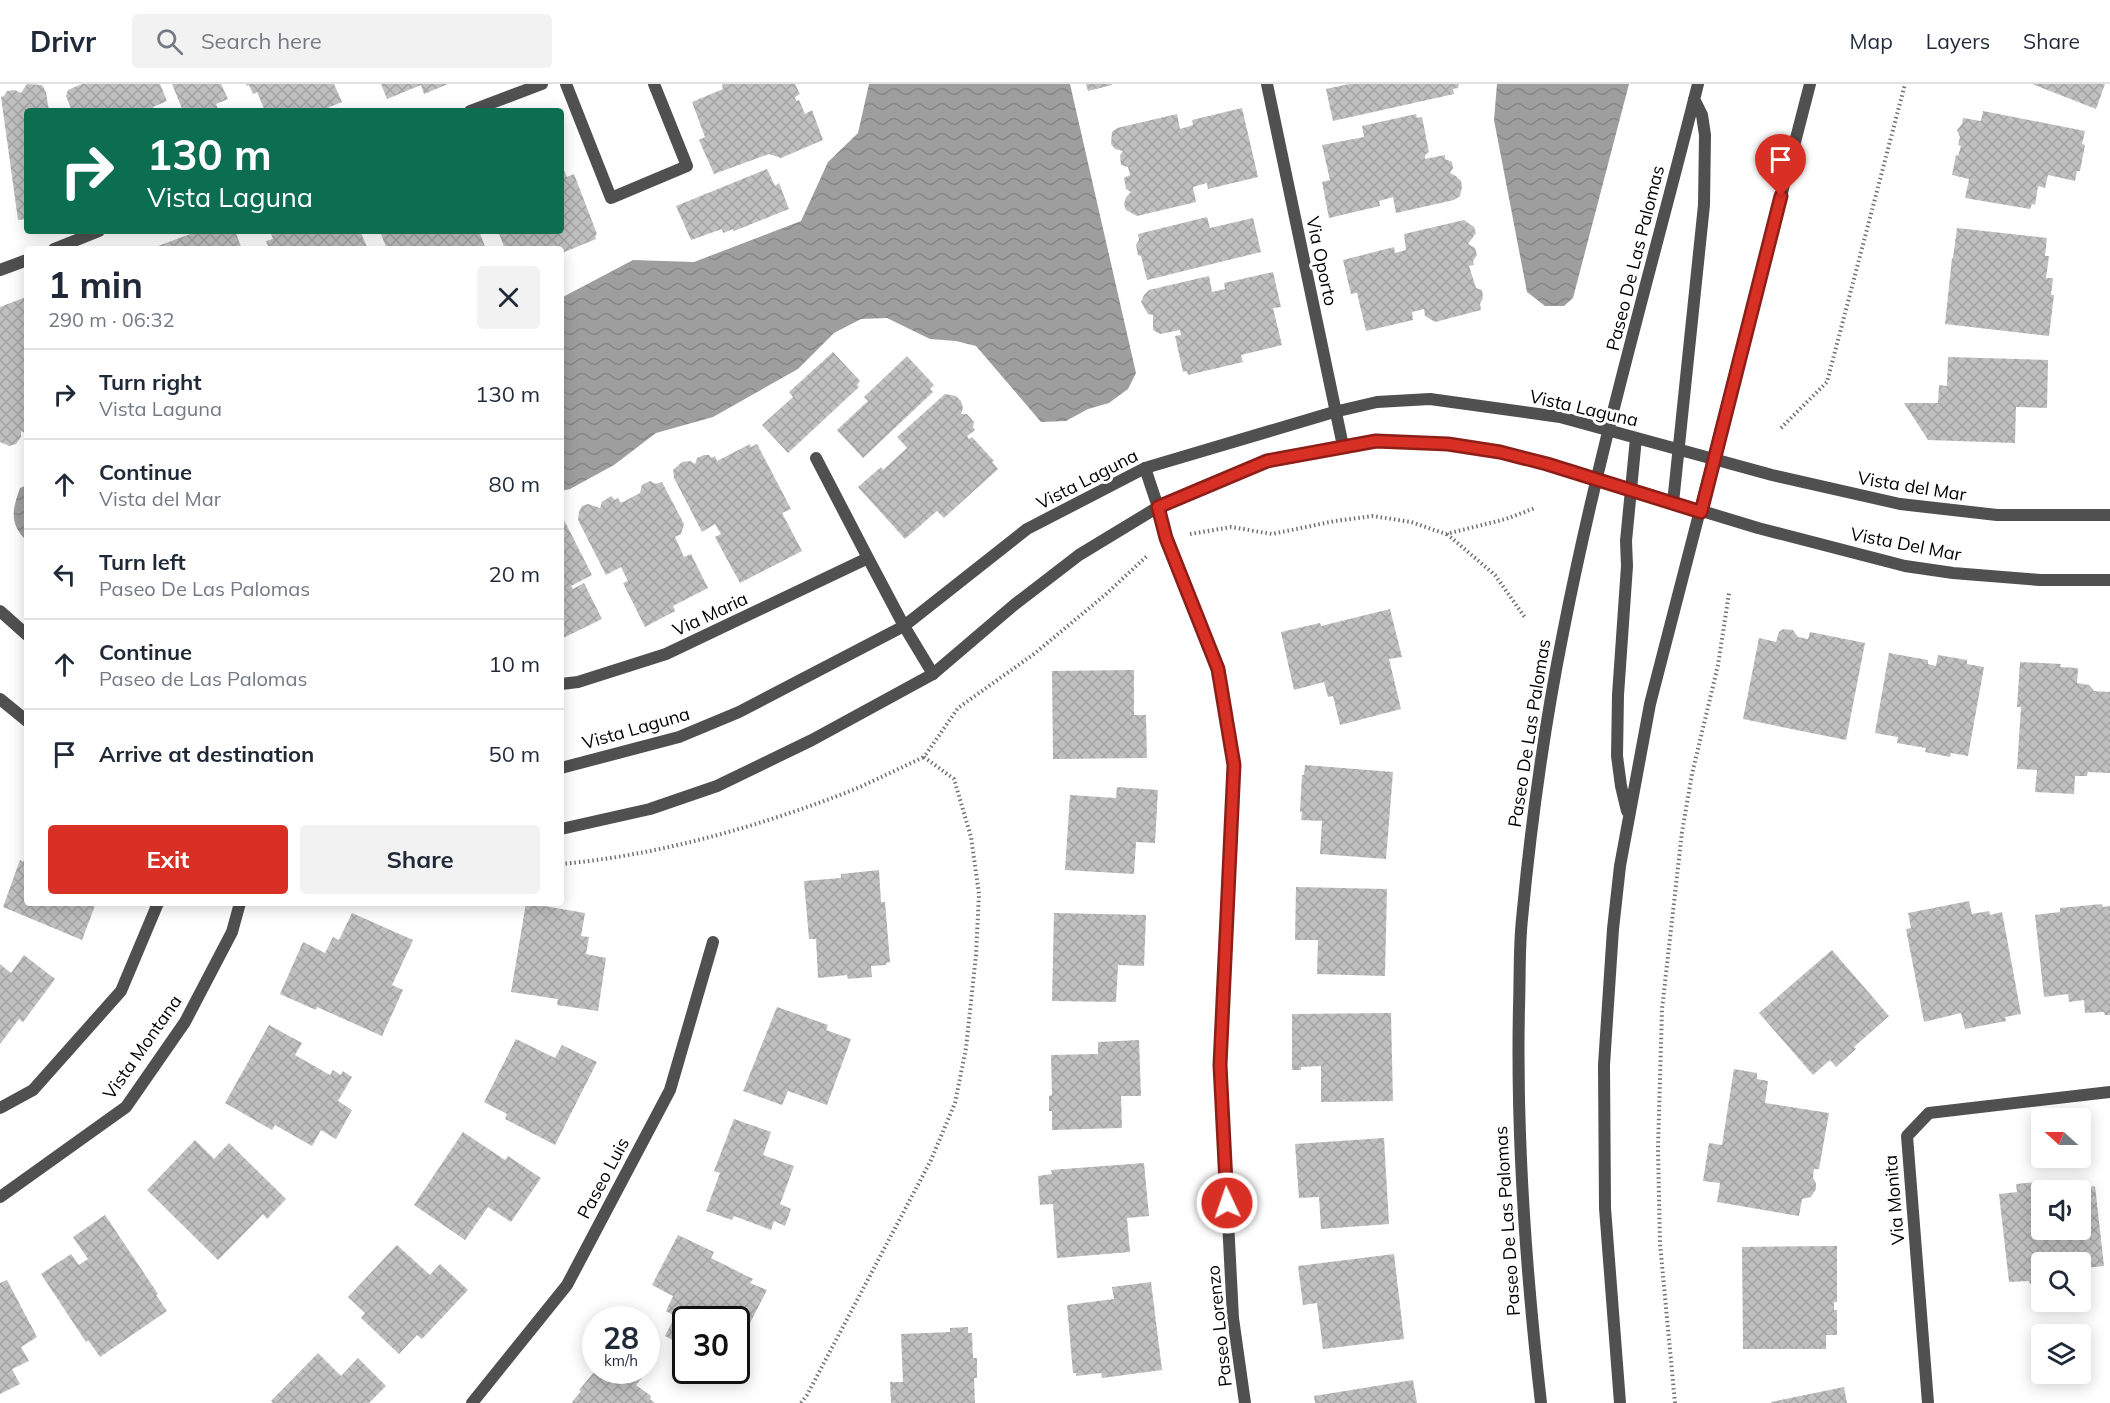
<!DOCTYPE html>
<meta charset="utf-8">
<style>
body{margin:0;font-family:Mulish,sans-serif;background:#f2f2f3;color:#1f2937;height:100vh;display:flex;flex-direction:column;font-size:22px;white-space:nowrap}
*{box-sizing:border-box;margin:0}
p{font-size:20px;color:#747a83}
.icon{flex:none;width:33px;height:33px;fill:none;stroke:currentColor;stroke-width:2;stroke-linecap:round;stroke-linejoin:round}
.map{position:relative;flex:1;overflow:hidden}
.side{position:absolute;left:24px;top:162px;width:540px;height:660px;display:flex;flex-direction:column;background:#fff;border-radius:6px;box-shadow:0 3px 15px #0003}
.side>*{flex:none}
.hud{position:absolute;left:24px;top:24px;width:540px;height:126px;border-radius:6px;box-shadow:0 3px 15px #0003;background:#0b6e4f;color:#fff;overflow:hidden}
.needle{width:39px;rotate:291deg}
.fabs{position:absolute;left:2031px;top:1024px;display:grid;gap:12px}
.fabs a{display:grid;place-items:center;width:60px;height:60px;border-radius:6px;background:#fff;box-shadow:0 3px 15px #0003;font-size:30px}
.speed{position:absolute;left:582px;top:1222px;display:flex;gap:12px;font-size:30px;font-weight:700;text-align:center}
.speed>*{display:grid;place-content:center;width:78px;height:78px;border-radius:50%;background:#fff;box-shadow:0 3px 15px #0003;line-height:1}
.speed small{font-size:15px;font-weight:400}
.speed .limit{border:3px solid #111;border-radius:9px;background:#fff;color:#111}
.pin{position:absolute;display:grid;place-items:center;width:51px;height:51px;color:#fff;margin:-62px -26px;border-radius:50% 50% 50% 0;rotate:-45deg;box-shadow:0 0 6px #0007}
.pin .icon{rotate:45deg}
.me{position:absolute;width:66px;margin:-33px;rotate:357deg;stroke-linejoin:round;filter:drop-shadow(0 0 4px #0008)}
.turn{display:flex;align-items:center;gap:21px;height:126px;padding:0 24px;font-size:27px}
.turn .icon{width:78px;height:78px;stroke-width:2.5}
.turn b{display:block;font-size:42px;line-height:51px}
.round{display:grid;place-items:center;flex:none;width:63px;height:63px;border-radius:6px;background:#f2f2f3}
.headline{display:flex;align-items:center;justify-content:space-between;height:102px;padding:0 24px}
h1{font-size:36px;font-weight:700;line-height:45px}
.button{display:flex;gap:12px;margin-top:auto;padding:12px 24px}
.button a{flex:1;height:69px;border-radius:6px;background:#d93025;color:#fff;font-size:24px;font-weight:700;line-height:69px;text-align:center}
.button a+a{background:#f2f2f3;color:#1f2937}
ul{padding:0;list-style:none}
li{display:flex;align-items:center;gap:18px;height:90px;padding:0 24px;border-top:2px solid #e0e1e3}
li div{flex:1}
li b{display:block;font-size:22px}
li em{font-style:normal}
header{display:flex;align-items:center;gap:36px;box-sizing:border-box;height:84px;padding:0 30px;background:#fff;border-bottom:2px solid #e0e1e3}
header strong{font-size:28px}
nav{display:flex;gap:33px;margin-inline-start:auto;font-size:21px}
.search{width:420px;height:54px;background:#f2f2f3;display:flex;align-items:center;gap:15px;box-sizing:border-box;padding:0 21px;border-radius:6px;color:#747a83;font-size:22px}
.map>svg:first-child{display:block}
.water{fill:url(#water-waves)}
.building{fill:url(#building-cross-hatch)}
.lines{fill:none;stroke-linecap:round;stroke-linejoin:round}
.path{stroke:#727272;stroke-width:4;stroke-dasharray:1.5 3;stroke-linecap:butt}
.minor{stroke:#505050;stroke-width:12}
.tertiary{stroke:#505050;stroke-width:12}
.route-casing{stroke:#8d1f18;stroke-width:15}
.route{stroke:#d93025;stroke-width:10}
.labels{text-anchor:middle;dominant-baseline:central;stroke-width:6;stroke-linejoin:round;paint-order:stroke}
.street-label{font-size:18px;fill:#000;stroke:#fff}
</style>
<header>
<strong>Drivr</strong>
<div class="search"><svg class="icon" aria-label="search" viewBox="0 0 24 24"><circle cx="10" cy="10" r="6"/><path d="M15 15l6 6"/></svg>Search here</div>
<nav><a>Map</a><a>Layers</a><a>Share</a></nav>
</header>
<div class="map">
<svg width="2110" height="1319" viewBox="0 0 2110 1319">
<defs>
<pattern id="water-waves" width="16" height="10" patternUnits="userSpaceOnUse" patternTransform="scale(1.5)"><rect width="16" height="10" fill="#9e9e9e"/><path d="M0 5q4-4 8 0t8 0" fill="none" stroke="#868686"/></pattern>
<pattern id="building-cross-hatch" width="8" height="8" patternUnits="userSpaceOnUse" patternTransform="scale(1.5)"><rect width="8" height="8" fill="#c0c0c0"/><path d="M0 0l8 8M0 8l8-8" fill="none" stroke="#a3a3a3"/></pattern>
</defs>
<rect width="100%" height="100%" fill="#fff"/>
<path class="water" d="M869,0h201l66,289 -8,16 -19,14 -21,6 -22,12 -25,1 -65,-76 -20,-5 -26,-2 -43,-21 -26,1 -27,14 -36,36 -85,48 -57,16 -42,32 -44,24 -9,2v-193l72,-38 61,2 107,-41 27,-59 30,-29z
M1497,0h132l-56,214 -9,8h-19l-18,-14 -33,-172z
M27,401v56c-18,-17 -15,-31 -7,-53z"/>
<path class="building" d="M27,0l15,1 4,7 3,19h-22v108l-9,1 -17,-123 3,-1 3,-5 8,-1 6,3z
M82,0h78l7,17 -14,6 1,4h-82l-6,-15 2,-6z
M172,0h49l7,15 -12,5 3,7h-36z
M246,0h88l8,18 -22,9h-14l-1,-3 -6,3h-34l-8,-19 -4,2 -4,-9 -2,1z
M381,0h67l-24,10 -3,-9 -34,14z
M722,0h73l5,10 -5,3 1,4 3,-1 6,14 7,-4 11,30 -42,18 -12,-4 -55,20 -15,-34 6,-3 -13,-35 31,-13z
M1086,0h26v1l-24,6z
M1349,0h110l-1,4 -5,1 1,5 -121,27 -7,-32z
M2032,0h73l-9,25z
M1242,24l16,69 -50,12 -1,-6 -14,4 3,15 -59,14 -11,-6 -2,-6 2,-7 5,-5 -5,-3 -2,-11 6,-3 -2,-8 -7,-2 -1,-10 3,-4 -8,-2 -4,-5 1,-12 5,-4 60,-14 3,15 13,-4 -1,-5z
M1983,27l102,20 -3,13 3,1 -5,26h-3l-2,10 -27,-6 -3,13 -7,-2 -3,19 -3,-1 -2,5 -65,-11 4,-19 -17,-4 4,-20 2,1 3,-10 -3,-1 2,-8 -3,-7 5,-6 1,-6 18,3z
M1416,30l1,4 5,-1 7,35 -4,3v4l20,-4v4l7,3 1,6 -3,5 6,3 5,5 1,6 -2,9 -6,4 -58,13 -3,-16 -14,4 1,5 -51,12 -7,-36 8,-2 -8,-35 42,-8 -2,-11z
M561,79l6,14 7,-3 23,60 -2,2 1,3 -34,14 -3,-6 -6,2h-48l-7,-18h63z
M767,85l8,17 4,-3 10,26 -55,22 -1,-2 -10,4 -1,-4 -31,11 -15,-34z
M1207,133l3,11 43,-10 8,34 -114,28 -6,-24 -3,-1 -2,-10 3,-5 -1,-6z
M1464,136l10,7 2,6 -8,11 7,4 2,7 -4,6 1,4 -5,1 7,22 6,2 1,8 -3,6 1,6 -46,12 -10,-6 -1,-7 -12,3 1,8 -47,11 -9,-38 -6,1 -8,-34 51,-13 1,6 11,-3 -2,-16z
M1957,144l90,10 -2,18h4l-3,22h7l-2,17h3l-5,41 -104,-12 7,-66h1z
M192,147h43l7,18h-83l-1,-3 35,-13z
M270,147h74l1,3 15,-3 8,18h-99l-3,-8 7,-2z
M388,147h91l7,18h-99l-6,-15z
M1273,188l8,35 -8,1 9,37 -41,10 2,7 -55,13 -1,-4 -4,1 -8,-36 6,-1 -1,-5 -20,4 -7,-4v-15l-5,-1 -7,-12 3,-7 5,-5 60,-14 3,16 13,-3 -1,-6z
M26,213l1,137 -6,-3v6l-5,7 -7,2 -9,-4v-135z
M833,268l27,29 -3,4 2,2 -71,66 -26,-28 31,-28 -4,-5z
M907,272l27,29 -4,4 3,3 -70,66 -26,-28 31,-29 -4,-4z
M1948,273l100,3 -1,48 -31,-1 -1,36 -87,-3 -24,-37h34l1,-18 8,1z
M945,310l11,2 5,5 2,7 -2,6h6l7,8 -1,5 2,3 -8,6 2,3 3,-2 22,24 -2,1 6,7 -54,49 -7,-7 -32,28 -47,-52 23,-20 2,3 24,-22 -10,-11z
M750,360l1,3 6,-3 34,65 -9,4 20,38 -62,32 -25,-46 6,-3 -6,-10 -13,8 -28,-54 -1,-8 9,-8 8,-1 5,3 2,-6 7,-3h5l2,3 4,-2 2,5z
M650,397l6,3 6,-2 22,42 -3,10 -6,3 9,20 7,-3 17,34 -35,18 2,5 -30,16 -22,-44 5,-2 -7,-14 -15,8 -28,-55 1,-8 3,-6 6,-2 12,4 2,-6 9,-6 4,4 3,-2 3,5 19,-10 2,-8z
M561,430l31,61 -21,11 2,3 11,-6 18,36 -41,20z
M1390,525l12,48 -13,2 12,50 -61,16 -7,-29 -5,1 -4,-15 -30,8 -13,-58 39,-9 1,3z
M1783,545l10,1 5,7 10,2 2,-7 55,11 -19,97 -103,-21 16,-81 17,4 3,-10z
M1889,569l39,7v4l8,2 2,-11 29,5v4l17,3 -16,89 -17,-3 -1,4 -25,-5 1,-4 -29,-5 1,-6 -23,-4z
M2020,578l41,2 -1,3 18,1 -1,15 12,2 5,6 16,1v81l-22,-1 -1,4h-12l-1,18 -39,-2 2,-22 -20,-1 4,-62h-4z
M1134,586v45h12l1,43 -94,1 -1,-88z
M1305,681l88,7 -7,87 -66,-5 2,-33 -21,-1 1,-9 -2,1 2,-37h2z
M1117,703l41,3 -3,53 -19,-1 -2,32 -69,-4 5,-75 46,3z
M27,769v50h69l-14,37 -79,-33 17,-47 3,2z
M879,786l2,32h4l5,60 -4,1v2l-15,1 1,11 -24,2 -1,-4 -29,3 -2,-39h-7l-5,-58 37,-3v-4z
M1296,803l91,2 -2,87 -68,-2 1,-34h-23z
M1969,817l3,13 17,-3 1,4 12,-3 19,102 -16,3 1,4 -41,8 -4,-16 -37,9 -18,-93 5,-1 -3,-15z
M526,819l59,10 -4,23 8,1 -3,17 20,4 -8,53 -41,-6 1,-6 -47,-7z
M2102,820l1,3 7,-1v109h-5l-1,-3 -19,1 -1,-13 -15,2 -1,-8 -24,3 -9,-82 25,-3v-4z
M352,829l61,27 -21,45 11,5 -21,46 -65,-29 -1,3 -36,-16 23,-52 22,11 8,-16 6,3z
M1054,829l92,2 -2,51 -26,-1 -2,37 -64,-1z
M1832,866l57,66 -35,31 2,2 -20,18 -6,-7 -17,15 -54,-62z
M24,871l31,24 -32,43 -4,-3 -19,25v-80l11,9z
M777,923l51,18 -2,5 25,9 -24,66 -39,-14 -6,14 -39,-14z
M1391,929l2,88 -72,1v-36l-20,1v3h-9v-56z
M269,941l33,18 -7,12 35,20 3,-5 8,5 2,-4 9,6 -14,24 14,9 -16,29 -15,-9 -9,16 -37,-21 -3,5 -47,-27z
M516,955l39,19 7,-13 35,17 -42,83 -50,-26 2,-5 -23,-12z
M1139,956l2,56h-20l1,32 -70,2v-19h-3v-15l3,-1 -1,-40 47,-1v-12z
M1734,985l23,4v6l11,2 -3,22 64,10 -10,56h-5l-1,9 3,5v6l-5,8 -9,2 -3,17 -82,-14 3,-19 -17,-2 6,-38 13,2z
M734,1035l37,13 -8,23 31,11 -14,38 11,5 -6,17 -11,-5 -3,9 -37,-14 -2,4 -26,-9 14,-38 -6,-2z
M463,1048l42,28 3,-4 33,22 -30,44 -23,-15 -23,33 -51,-35z
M1384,1054l5,86 -68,5 -2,-32 -20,1 -4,-54z
M195,1056l19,19 15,-16 57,56 -19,20 -4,-5 -45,46 -71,-70z
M1144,1079l5,53 -22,2 3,34 -73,6 -4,-54 -13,1 -2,-29 14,-2 -1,-4z
M2045,1097l1,7 15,-2v5h-19v39h38v-39l-15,-1 30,-4 9,80 -19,2v7h-5v-12h-38v20l-12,1 -1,-3 -20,1 -10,-88 18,-2 -1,-8z
M105,1131l53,79 -2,1 11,16 -67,46 -12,-17 -2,2 -45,-68 30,-20 8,11 9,-6 -15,-22z
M678,1151l36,17 -3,6 42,21 -3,4 17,7 -18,35 -16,-7 -1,2h-46v27l-21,-11 10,-20 -9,-5 7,-15 -21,-11z
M397,1161l33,30 10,-11 28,26 -46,49 -5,-4 -18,19 -38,-36 4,-5 -17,-16z
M1837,1162v56h-3v8h3v25h-11v14h-83l-1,-102z
M1394,1170l10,85 -81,10 -6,-46 -14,2 -5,-39z
M7,1196l30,57 -16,10 8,14 -17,8 8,15 -20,10v-111z
M1151,1198l11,88 -60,8 -1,-5 -25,3v-3h-3l-6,-68 47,-6 -2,-12z
M968,1243v6h4l1,25h4v20h-3l1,25h-84l-1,-21h13l-2,-48 49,-2v-4z
M318,1269l23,23 17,-18 28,28 -17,17h-96l-2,-2z
M595,1287h49l2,2 -10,12 15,11 -1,3 5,4h-82l-1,-1 9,-11 -2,-1z
M1413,1296l4,23h-102l-1,-7z
M1844,1303l3,16h-76v-1z"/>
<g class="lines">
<path class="path" d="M1781,344l46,-46 78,-298
M1190,450l41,-7 41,7 63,-13 38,-5 38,6 35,12 60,-15 29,-11
M1447,450l48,41 31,44
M561,780c91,-8 185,-34 271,-66 31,-11 61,-27 92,-41
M801,1319l6,-8 124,-235 24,-57 11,-55 10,-93 3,-61 -8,-57 -17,-58 -30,-22 34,-49 76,-54 71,-59 43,-40
M1675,1319l-15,-159 -2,-95 4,-140 20,-177 10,-58 26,-109 11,-72"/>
<path class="minor" d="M566,0l45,114 76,-32 -33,-82
M1267,0l76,362
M470,27l72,-27
M54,165l45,-18
M0,186l27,-10
M1145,384l13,39 8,31 52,131 16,96 -14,300 13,253 12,85
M868,474l36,68 29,48
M561,600l17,-2 88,-28 202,-96 -52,-100
M472,1319l95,-118 103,-195 43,-148
M1928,1319l-21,-267 22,-23 181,-21"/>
<path class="tertiary" d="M1673,419l31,-298 1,-70 -3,-20 -8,-16
M0,527l27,24
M0,615l27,22
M561,684l118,-31 60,-25 165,-86 123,-97 118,-61 189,-56 43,-10 53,-3 130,18 212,58 128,29 97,11h113
M1627,727l-6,-25 -4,-30 1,-61 9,-129 -1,-25 10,-103
M561,745l89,-20 67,-23 95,-46 121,-66 81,-69 65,-50 79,-48 109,-46 76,-15 33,-5 72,3 52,8 47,12 211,64 147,38 48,7 87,7h70
M0,1024l33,-18 88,-99 37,-88
M0,1113l126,-90 59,-85 47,-90 8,-29
M1541,1319c-15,-131 -25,-264 -22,-396 1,-29 0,-59 3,-88 9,-96 22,-191 41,-286 36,-185 89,-366 135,-549
M1620,1319l-15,-195 -1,-143 9,-136 7,-63 30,-162 160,-620"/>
</g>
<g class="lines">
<defs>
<path id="route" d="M1227,1119l-7,-138 14,-300 -16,-96 -52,-131 -8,-31 109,-46 109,-20 72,3 52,8 47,12 154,48 80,-316"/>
</defs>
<use href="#route" class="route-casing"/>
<use href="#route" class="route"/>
</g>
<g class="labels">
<g class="street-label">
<text transform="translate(1635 174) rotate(-76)">Paseo De Las Palomas</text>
<text transform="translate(1322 177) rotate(78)">Via Oporto</text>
<text transform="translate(1584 324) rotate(13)">Vista Laguna</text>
<text transform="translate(1087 395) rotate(-27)">Vista Laguna</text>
<text transform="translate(1912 402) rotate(9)">Vista del Mar</text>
<text transform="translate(1906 460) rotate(11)">Vista Del Mar</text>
<text transform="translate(710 530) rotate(-25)">Via Maria</text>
<text transform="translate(636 644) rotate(-16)">Vista Laguna</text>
<text transform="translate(1529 649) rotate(-81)">Paseo De Las Palomas</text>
<text transform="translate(142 963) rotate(-55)">Vista Montana</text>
<text transform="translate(603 1094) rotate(-62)">Paseo Luis</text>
<text transform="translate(1894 1116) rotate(-95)">Via Monita</text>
<text transform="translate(1507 1137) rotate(-94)">Paseo De Las Palomas</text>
<text transform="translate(1219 1242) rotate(-96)">Paseo Lorenzo</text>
</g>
</g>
</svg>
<div class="fabs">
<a><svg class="needle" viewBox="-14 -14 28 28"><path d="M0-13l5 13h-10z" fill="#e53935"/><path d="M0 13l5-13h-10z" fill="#747a83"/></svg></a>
<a><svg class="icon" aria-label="sound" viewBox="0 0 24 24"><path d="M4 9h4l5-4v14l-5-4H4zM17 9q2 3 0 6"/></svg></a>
<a><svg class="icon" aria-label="search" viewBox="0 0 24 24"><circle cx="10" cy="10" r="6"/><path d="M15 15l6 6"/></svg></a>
<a><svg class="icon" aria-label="layers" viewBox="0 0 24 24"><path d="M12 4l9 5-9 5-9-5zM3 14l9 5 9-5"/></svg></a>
</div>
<div class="speed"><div>28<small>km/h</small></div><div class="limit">30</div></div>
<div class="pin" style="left:1781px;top:112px;background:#d93025"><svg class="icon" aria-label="arrive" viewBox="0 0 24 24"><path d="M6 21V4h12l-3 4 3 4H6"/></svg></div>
<svg class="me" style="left:1227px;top:1119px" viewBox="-20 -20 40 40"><circle r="17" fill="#d93025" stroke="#fff" stroke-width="3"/><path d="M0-11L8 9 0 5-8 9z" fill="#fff"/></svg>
<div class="hud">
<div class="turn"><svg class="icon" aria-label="right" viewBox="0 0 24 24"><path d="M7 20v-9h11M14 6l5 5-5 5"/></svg><div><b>130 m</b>Vista Laguna</div></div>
</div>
<section class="side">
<div class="headline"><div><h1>1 min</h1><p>290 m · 06:32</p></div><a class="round"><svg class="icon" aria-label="close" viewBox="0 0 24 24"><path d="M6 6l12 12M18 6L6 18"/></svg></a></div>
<ul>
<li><svg class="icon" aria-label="right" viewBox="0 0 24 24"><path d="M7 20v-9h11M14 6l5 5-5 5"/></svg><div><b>Turn right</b><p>Vista Laguna</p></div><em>130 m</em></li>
<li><svg class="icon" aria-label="ahead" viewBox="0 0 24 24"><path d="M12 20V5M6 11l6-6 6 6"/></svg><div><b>Continue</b><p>Vista del Mar</p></div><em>80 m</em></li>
<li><svg class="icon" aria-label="left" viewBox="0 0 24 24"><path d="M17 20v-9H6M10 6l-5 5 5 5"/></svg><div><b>Turn left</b><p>Paseo De Las Palomas</p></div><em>20 m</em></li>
<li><svg class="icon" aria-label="ahead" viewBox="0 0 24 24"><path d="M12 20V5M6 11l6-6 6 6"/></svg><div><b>Continue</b><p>Paseo de Las Palomas</p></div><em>10 m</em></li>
<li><svg class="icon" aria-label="arrive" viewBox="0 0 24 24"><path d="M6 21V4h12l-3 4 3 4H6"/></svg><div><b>Arrive at destination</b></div><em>50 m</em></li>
</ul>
<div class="button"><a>Exit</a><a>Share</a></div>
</section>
</div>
